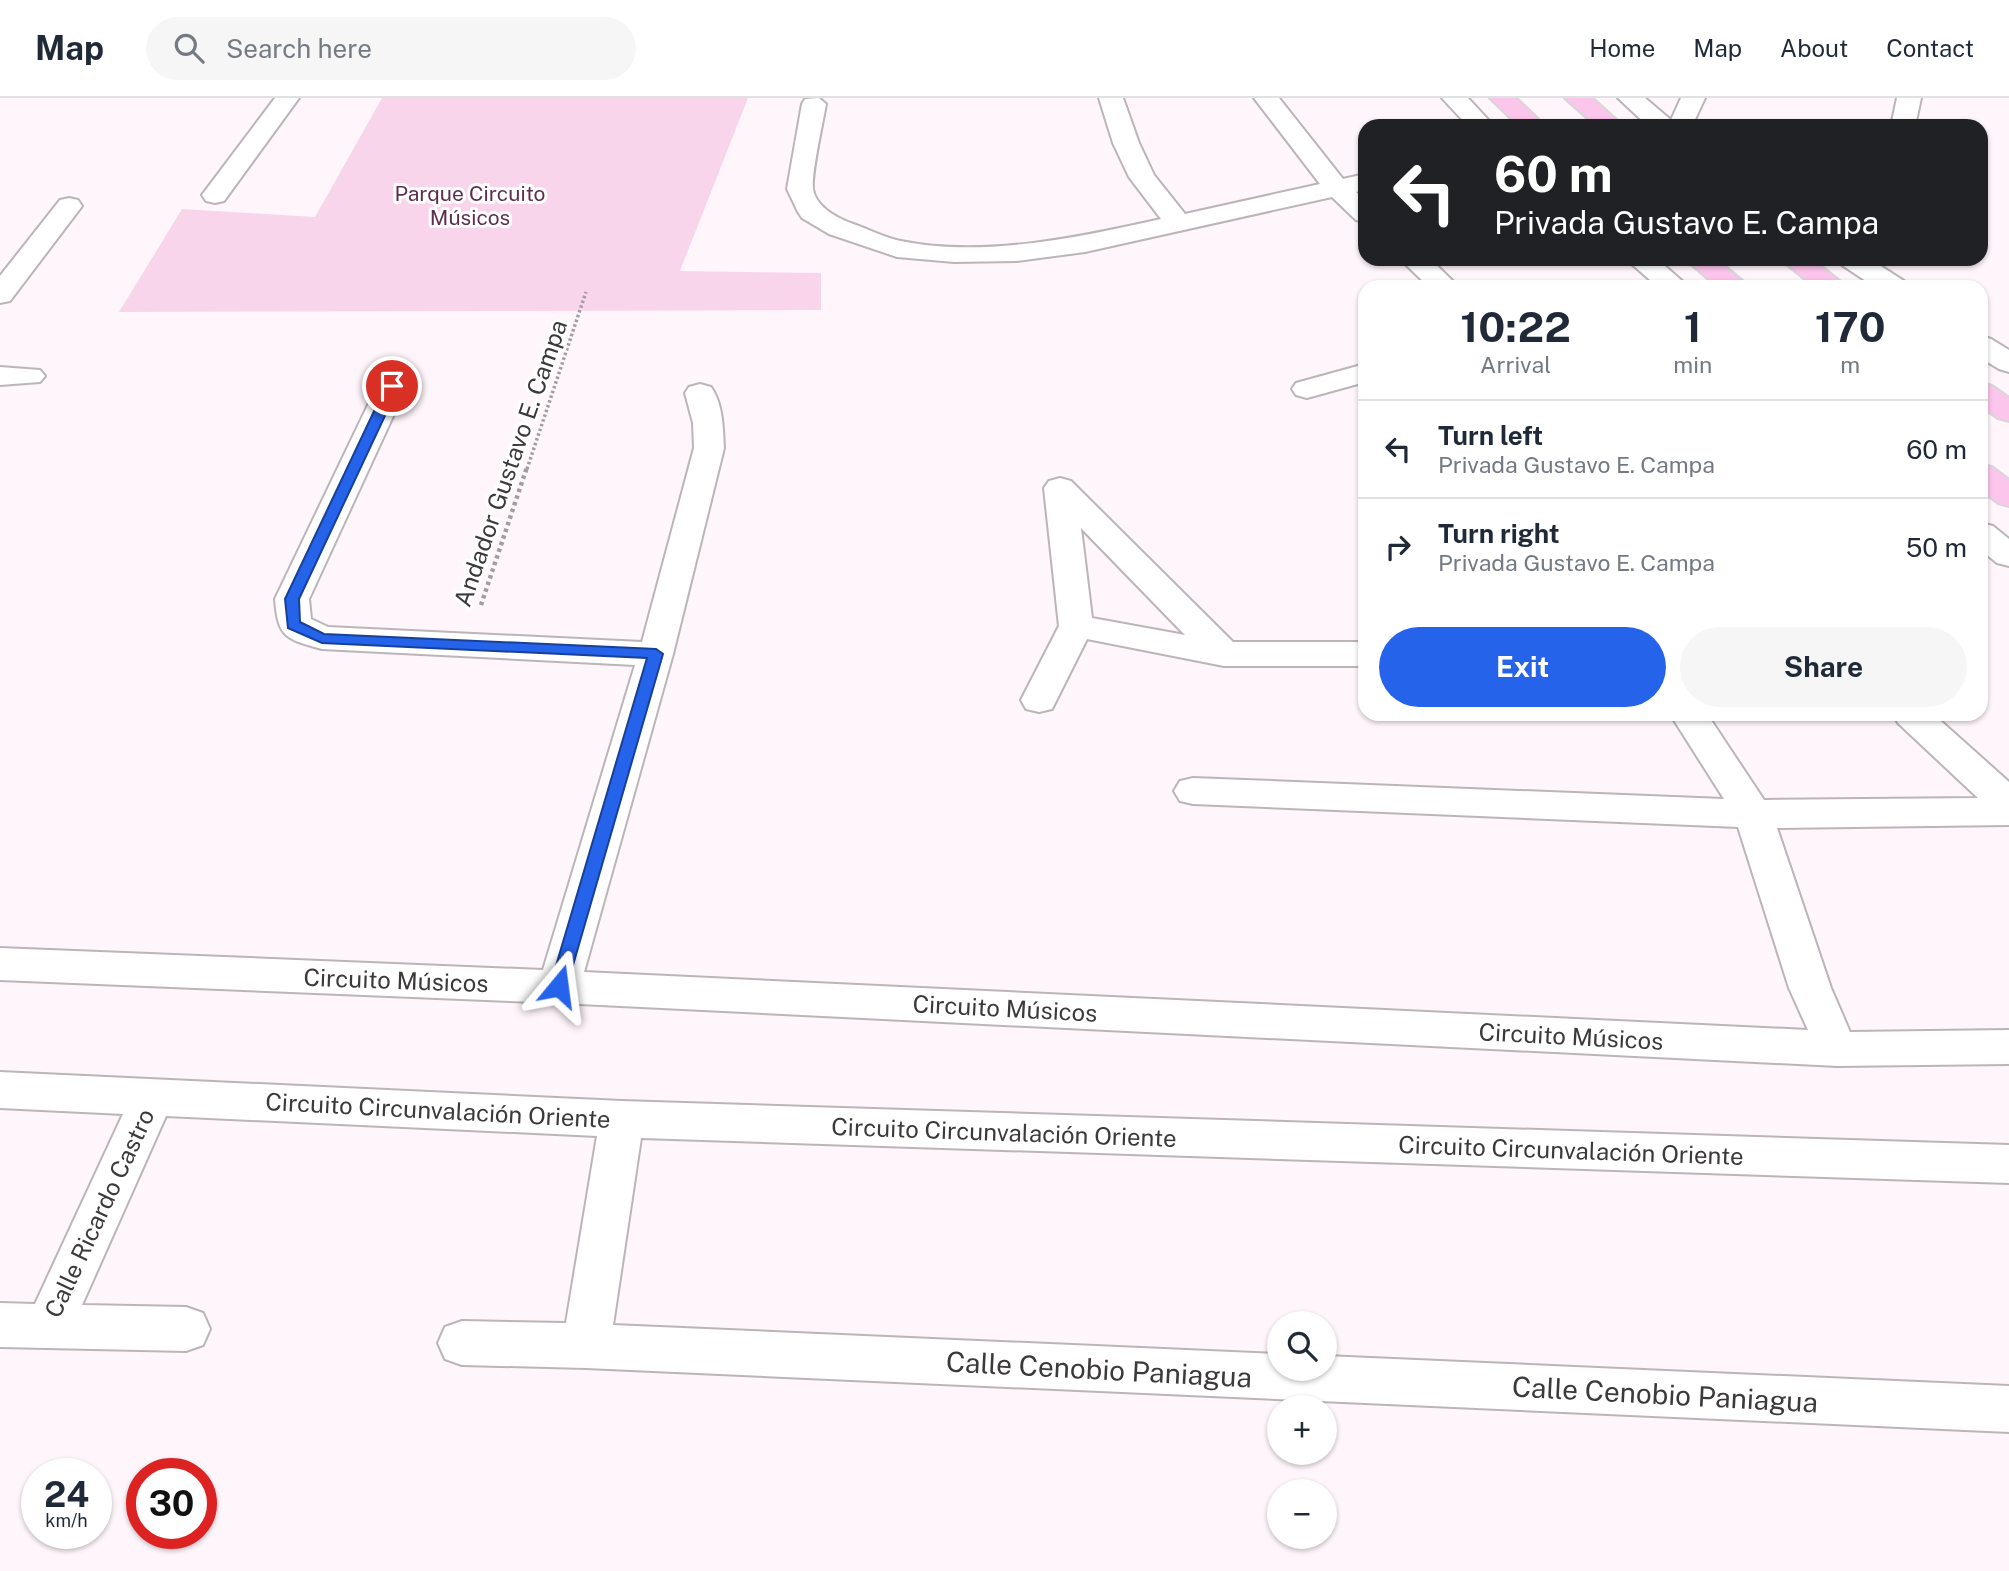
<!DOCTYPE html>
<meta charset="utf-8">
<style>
body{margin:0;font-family:"Public Sans",sans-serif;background:#f6f6f7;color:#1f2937;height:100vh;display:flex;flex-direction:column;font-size:26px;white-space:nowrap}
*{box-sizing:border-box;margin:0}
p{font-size:23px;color:#747a83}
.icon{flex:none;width:38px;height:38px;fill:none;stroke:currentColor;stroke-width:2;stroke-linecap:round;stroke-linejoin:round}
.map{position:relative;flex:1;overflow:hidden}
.panel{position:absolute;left:1358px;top:182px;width:630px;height:441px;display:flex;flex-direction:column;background:#fff;border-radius:21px;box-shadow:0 2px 5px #0004}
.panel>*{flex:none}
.guide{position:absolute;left:1358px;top:21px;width:630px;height:147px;border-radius:21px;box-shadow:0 2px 5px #0004;background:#202124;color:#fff;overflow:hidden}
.tools{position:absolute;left:1267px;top:1213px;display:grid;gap:14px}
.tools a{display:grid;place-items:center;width:70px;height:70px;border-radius:50%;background:#fff;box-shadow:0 2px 5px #0004;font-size:35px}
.speed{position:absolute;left:21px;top:1360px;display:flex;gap:14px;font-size:35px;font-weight:700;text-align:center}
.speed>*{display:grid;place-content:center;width:91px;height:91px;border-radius:50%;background:#fff;box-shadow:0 2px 5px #0004;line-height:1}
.speed small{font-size:18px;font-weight:400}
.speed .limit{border:10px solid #d22;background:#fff;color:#111}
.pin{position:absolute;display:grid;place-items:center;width:60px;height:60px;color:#fff;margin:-30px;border:4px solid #fff;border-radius:50%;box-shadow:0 2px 7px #0007}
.me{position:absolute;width:77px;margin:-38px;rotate:16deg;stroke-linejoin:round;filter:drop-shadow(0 0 5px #0008)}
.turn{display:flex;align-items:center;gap:24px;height:147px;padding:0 21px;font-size:32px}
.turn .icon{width:91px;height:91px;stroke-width:2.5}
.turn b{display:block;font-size:49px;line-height:60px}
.eta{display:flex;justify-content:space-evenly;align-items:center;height:119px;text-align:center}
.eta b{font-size:42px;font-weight:700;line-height:49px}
.button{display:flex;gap:14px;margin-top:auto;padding:14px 21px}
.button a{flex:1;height:80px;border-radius:42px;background:#2563eb;color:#fff;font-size:28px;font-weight:700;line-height:80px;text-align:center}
.button a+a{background:#f6f6f7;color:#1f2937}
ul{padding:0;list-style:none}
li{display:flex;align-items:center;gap:21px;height:98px;padding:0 21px;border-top:2px solid #e0e1e3}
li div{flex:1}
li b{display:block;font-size:26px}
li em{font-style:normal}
header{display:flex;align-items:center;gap:42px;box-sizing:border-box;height:98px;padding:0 35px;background:#fff;border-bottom:2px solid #e0e1e3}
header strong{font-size:33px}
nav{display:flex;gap:38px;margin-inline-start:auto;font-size:24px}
.search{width:490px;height:63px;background:#f6f6f7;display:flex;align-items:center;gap:18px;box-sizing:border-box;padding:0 24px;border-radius:38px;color:#747a83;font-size:26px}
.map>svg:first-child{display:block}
.green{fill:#f9d5ec}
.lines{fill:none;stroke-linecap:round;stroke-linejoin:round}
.minor-casing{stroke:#bcb4b9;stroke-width:4}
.major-casing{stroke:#d8d7d8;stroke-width:4}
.path-far1{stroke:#a39da1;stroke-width:3.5;stroke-dasharray:2.5 2.5;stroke-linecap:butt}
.path{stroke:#a39da1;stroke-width:4.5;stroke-dasharray:3.5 3.5;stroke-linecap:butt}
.minor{fill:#fff;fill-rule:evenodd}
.major{fill:#fcc5eb;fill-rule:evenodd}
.route{fill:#2563eb;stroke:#184099;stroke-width:2}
.labels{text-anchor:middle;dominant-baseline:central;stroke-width:6;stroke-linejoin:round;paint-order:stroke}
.far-park-label{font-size:21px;fill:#5d2e4f;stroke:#fff}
.street-label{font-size:24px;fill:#3c393b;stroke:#fff}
.near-street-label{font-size:28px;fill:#3c393b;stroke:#fff}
</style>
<header>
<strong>Map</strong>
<div class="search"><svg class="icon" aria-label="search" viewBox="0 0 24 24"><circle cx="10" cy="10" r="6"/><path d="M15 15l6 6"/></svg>Search here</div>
<nav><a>Home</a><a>Map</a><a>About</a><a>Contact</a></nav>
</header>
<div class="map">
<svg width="2009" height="1473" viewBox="0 0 2009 1473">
<rect width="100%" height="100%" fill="#fff6fc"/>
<path class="green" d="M382,0h366l-68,173 141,2v37l-702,2 63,-103 133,8z"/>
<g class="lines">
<defs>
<path id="minor" d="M275,0h24l-75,103 -9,2 -9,-2 -4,-6z
M819,0l7,6c-3,18 -15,70 -13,85 3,19 26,30 43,36 14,5 30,13 45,16 82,17 180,-4 260,-22l-32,-42 -16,-34 -14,-45h24l16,45 15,32 31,39 135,-30 -66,-86h25l64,81 22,-5v16l-9,2 9,8v22l-9,-2 -24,-23 -247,55 -68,9 -63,1 -57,-5 -68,-23 -27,-16 -4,-6 -11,-23 15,-85 3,-5z
M1442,0h26l26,28h-26z
M1618,0h27l26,22 10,-22h24l-13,28h-44z
M1897,0h24l-6,28h-24z
M69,100l9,2 4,6 -72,95 -10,2v-27l60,-76z
M1400,161h30l29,28h-30z
M1626,161h31l32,28h-31z
M1838,161h32l34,22 4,6h-33l-33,-22z
M1981,238l10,3 18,11v22l-10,-3 -18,-11z
M1365,266v18l-58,16 -11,-3 -4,-6 4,-6z
M0,269l40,3 5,6 -5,6 -40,3z
M392,279l11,3 4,6 -98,213 2,20 17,8 314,15 52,-194 -1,-25 -8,-30 4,-6 11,-3 11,3c12,17 12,41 13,61l-51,206 -89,318 1224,58 -19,-42 -51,-161 -545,-23 -13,-3 -6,-10 6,-10 13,-3 531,21 -54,-85h37l57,86 214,-2 -80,-75 -5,-9h40l76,68v43l-232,3 54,160 19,44 159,-2v34l-172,2 -1278,-63 -559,-23v-32l543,22 92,-305 -313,-16c-37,-10 -44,-12 -47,-50l102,-213 4,-6z
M1060,380l11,3 162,161h132v24h-141l-137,-27 -35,70 -13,3 -13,-3 -5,-9 38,-74 -15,-138 5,-7zM1081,430l104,107 -93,-17z
M1981,425l12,3 16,13v27l-12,-3 -16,-13z
M0,974l622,29 1387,44v38l-1368,-45 -28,187 666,29v14h46v-12l684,30v46l-1423,-64 -124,-3 -17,-6 -7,-16 7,-16 17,-6 104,2 31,-187 -431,-20 -84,189 104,2 17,6 7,16 -7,16 -17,6 -186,-4v-44l35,1 88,-190 -123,-6z"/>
<path id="major" d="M1490,0h26l29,28h-26z
M1565,0h27l31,28h-27z
M1685,161h31l34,28h-32z
M1780,161h32l35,28h-32z
M1981,285l11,3 17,12v23l-11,-3 -17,-12z
M1981,367l11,2 17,13v26l-11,-3 -17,-13z"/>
</defs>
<use href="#minor" class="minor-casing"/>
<use href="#major" class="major-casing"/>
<path class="path-far1" d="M527,371l59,-177"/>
<path class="path" d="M481,507l46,-138"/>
<use href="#minor" class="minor"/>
<use href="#major" class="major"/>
</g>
<path class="route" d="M392,284l7,4 -100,213 1,23 24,12 332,15 7,5 -96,332 -2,5h-12l-3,-5 97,-328 -325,-15 -34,-15 -3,-29 101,-213z"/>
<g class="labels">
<g class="far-park-label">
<text x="470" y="95">Parque Circuito<tspan x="470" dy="24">Músicos</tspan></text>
</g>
<g class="street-label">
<text transform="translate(510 365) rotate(-71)">Andador Gustavo E. Campa</text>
<text transform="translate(396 882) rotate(2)">Circuito Músicos</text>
<text transform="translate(1005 910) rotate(3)">Circuito Músicos</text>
<text transform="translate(1571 938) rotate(3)">Circuito Músicos</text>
<text transform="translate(438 1012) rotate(3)">Circuito Circunvalación Oriente</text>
<text transform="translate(1004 1034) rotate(2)">Circuito Circunvalación Oriente</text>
<text transform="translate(1571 1052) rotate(2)">Circuito Circunvalación Oriente</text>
<text transform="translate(99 1115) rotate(-65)">Calle Ricardo Castro</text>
</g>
<g class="near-street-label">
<text transform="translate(1099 1271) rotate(3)">Calle Cenobio Paniagua</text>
<text transform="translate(1665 1296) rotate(3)">Calle Cenobio Paniagua</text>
</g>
</g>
</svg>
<div class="tools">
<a><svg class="icon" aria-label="search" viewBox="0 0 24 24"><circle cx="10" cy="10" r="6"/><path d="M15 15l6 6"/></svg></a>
<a>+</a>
<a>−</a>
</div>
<div class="speed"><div>24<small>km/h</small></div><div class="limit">30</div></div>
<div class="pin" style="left:392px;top:288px;background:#d93025"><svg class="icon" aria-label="arrive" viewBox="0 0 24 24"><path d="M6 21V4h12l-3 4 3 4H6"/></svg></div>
<svg class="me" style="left:559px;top:888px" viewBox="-20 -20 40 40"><path d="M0-17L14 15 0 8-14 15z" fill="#2563eb" stroke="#fff" stroke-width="4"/></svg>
<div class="guide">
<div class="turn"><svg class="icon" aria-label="left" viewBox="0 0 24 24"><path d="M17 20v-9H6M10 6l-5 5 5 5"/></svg><div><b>60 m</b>Privada Gustavo E. Campa</div></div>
</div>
<section class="panel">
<div class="eta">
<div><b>10:22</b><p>Arrival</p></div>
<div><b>1</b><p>min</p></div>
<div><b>170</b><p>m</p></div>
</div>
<ul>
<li><svg class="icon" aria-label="left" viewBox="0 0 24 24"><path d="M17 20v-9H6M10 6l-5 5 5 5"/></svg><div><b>Turn left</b><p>Privada Gustavo E. Campa</p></div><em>60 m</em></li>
<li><svg class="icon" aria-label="right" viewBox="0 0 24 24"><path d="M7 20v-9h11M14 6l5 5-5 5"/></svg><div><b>Turn right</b><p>Privada Gustavo E. Campa</p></div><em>50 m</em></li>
</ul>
<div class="button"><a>Exit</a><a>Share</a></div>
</section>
</div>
